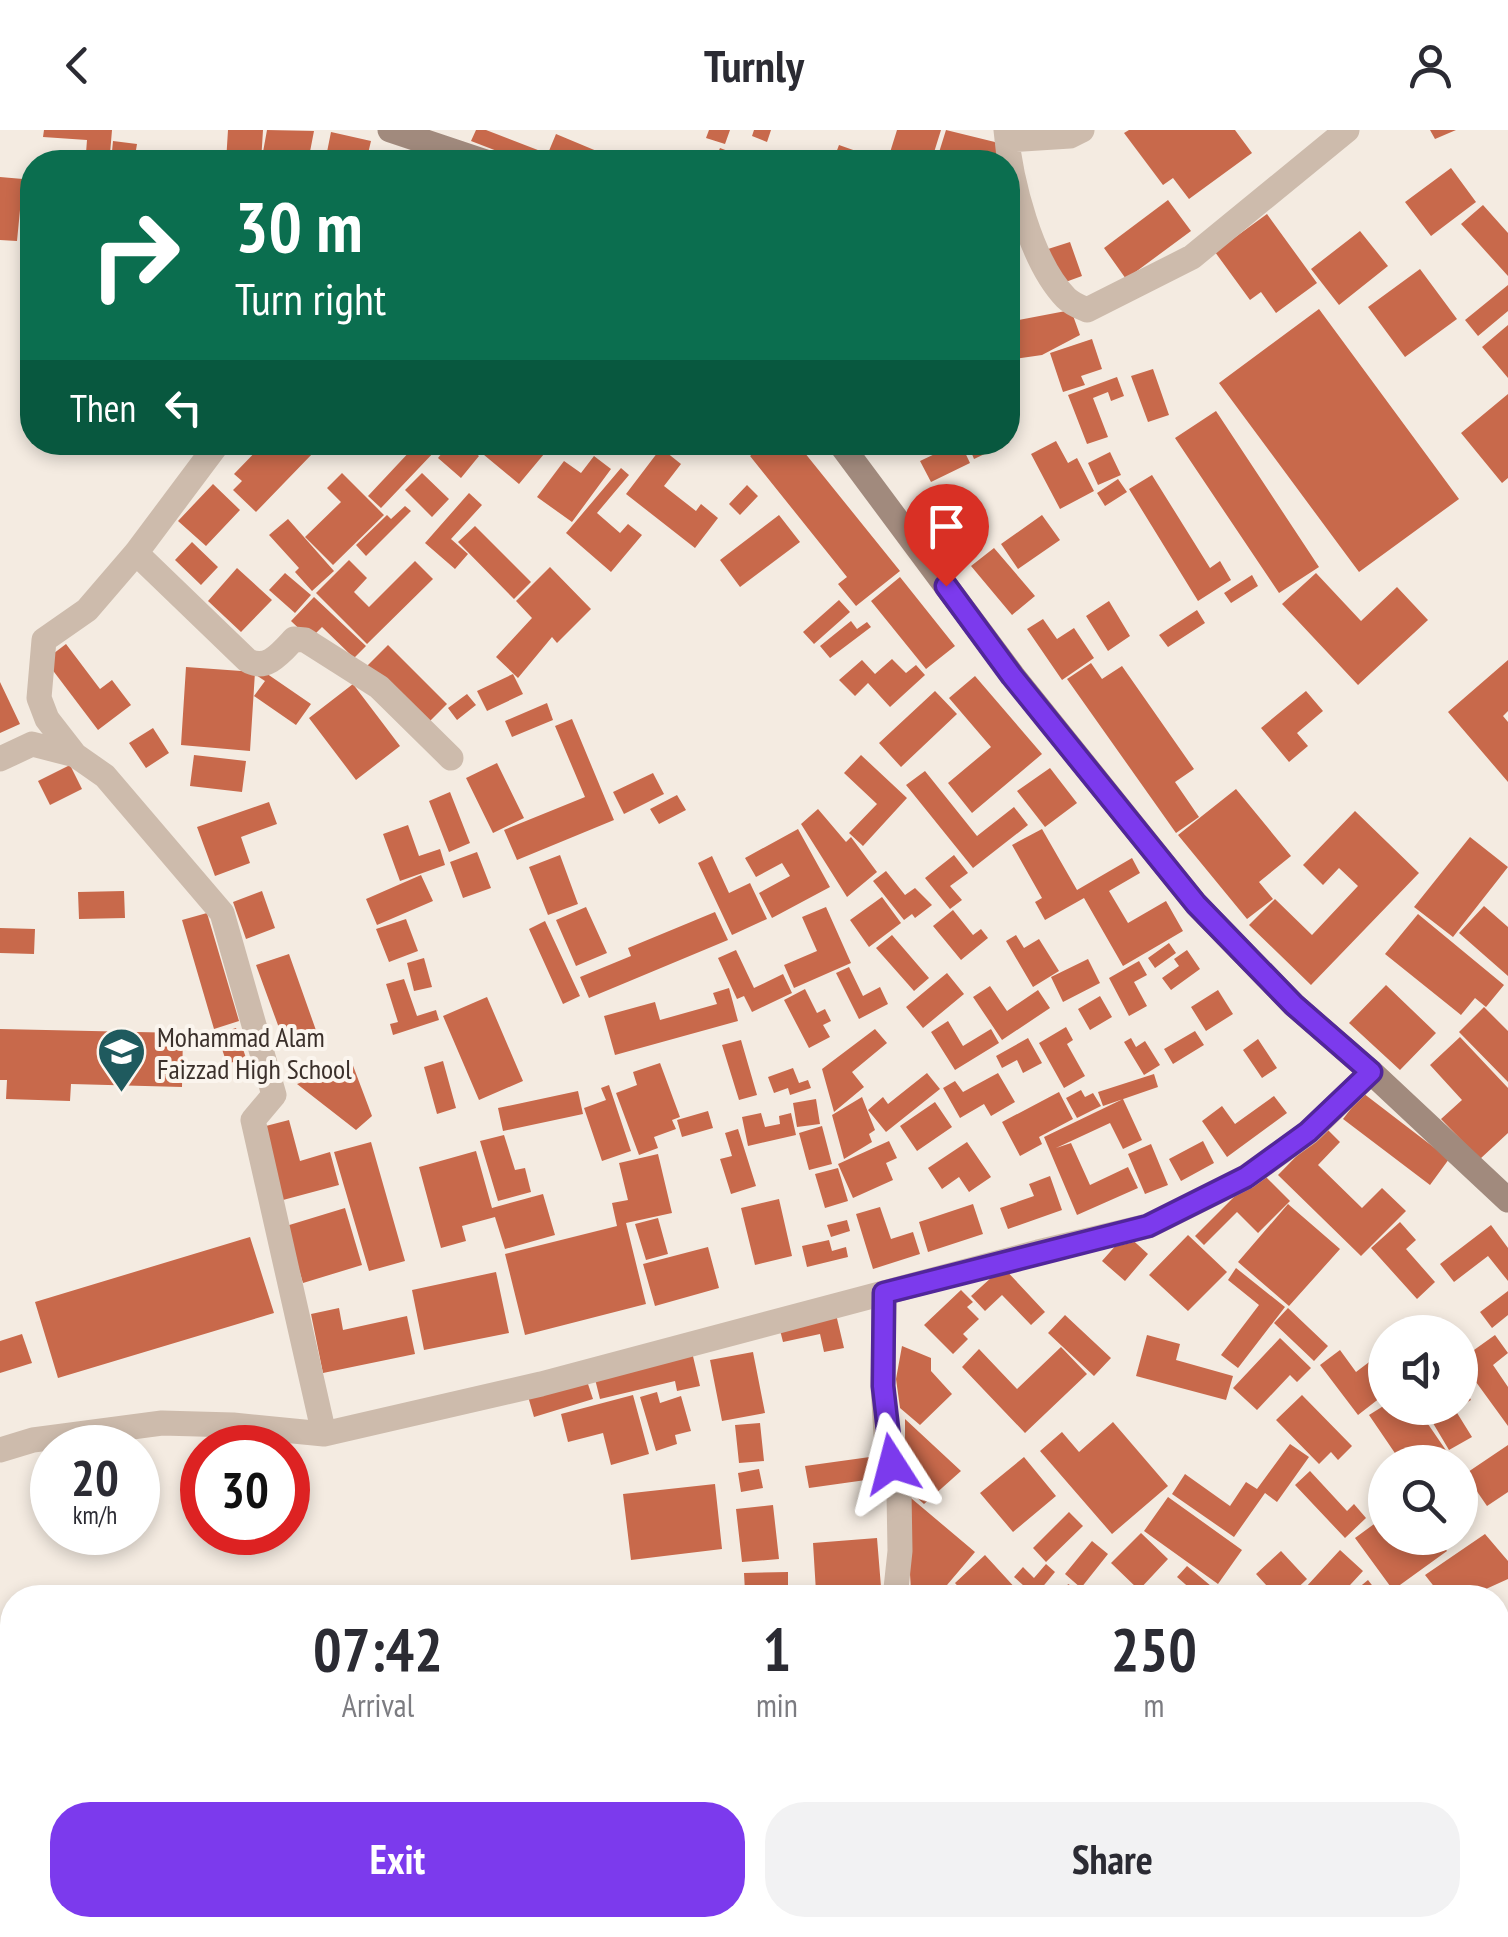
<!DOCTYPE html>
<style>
body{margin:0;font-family:"PT Sans Narrow",sans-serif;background:#f2f2f3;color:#2b2b33;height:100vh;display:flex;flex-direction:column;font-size:38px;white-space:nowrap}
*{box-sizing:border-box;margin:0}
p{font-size:32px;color:#7c7c81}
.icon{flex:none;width:55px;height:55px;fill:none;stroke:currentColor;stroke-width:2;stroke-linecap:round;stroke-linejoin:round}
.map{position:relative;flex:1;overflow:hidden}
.panel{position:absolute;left:0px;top:1455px;width:1510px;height:352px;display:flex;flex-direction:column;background:#fff;border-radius:40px 40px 0 0;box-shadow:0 5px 15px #0003}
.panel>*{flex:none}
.top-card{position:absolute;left:20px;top:20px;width:1000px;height:305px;border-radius:40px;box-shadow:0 5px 15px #0003;background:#0b6e4f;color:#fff;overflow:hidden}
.buttons{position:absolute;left:1368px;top:1185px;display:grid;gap:20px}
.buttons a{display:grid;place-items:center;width:110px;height:110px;border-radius:50%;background:#fff;box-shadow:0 5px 15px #0003;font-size:50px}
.speed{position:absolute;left:30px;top:1295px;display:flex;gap:20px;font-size:50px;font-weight:700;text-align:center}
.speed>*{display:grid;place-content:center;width:130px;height:130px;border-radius:50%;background:#fff;box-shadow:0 5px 15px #0003;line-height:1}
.speed small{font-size:25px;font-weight:400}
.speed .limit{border:15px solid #d22;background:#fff;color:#111}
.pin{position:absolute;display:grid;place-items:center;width:85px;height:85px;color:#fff;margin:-102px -42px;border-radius:50% 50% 50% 0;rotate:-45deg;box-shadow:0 0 10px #0007}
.pin .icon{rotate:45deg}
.me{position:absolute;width:110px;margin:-55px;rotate:351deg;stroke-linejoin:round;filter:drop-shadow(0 0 8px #0008)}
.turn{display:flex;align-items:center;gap:35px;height:210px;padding:0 50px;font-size:45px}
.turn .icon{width:130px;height:130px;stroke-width:2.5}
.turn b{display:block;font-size:70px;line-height:85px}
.then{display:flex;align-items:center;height:95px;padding:0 50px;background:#0003;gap:20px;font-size:38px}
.eta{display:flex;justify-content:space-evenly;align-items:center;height:170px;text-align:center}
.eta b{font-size:60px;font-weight:700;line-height:70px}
.cta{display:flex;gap:20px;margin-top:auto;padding:20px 50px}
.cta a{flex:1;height:115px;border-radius:40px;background:#7c3aed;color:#fff;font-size:40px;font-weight:700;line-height:115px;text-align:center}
.cta a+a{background:#f2f2f3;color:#2b2b33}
header{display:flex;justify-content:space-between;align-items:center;height:130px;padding:0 50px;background:#fff;font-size:45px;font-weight:700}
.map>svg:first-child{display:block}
.building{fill:#c8694b}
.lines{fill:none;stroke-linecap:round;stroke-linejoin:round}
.path{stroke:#b9a596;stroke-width:6;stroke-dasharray:5 5;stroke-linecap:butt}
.lane{stroke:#cdbbac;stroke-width:15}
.street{stroke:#cdbbac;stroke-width:25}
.secondary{stroke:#a18a7d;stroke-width:25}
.route-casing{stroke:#51269a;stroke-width:25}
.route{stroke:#7c3aed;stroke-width:18}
.labels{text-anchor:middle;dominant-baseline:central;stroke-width:8;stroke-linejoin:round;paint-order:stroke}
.poi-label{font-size:28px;fill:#3b302b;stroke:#fbf5ee;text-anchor:start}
</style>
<header><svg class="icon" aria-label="back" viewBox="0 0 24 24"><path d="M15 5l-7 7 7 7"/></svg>Turnly<svg class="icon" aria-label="person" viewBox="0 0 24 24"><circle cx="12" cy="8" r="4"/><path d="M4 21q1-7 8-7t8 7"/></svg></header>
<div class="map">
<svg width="1508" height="1807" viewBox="0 0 1508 1807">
<rect width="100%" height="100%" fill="#f4ebe1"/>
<path class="building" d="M44,0h68l-2,24 -24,-1 1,-13 -44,-3z
M228,0h35l-2,32h-35z
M267,0l47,1 -6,31 -45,-10z
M476,0h10l57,22 -4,10h-13l-55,-21z
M709,0h21l-5,14 -19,-6z
M754,0h17l-4,12 -15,-6z
M897,0h44l-10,32h-44z
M946,0l57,14 -5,18h-62z
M1129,0h106l17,23 -63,46 -16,-21 -10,7 -39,-52z
M1430,0h26l-21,9z
M331,2l40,9 -5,21h-41z
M556,4l67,28h-65l-12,-4z
M113,11l24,3 -3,18h-23z
M839,15l17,6 -4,11h-30l2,-5 9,4z
M720,18l37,14h-43z
M43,24l24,3 -1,5h-24z
M1451,38l25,34 -45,34 -26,-34z
M0,47l23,2 -6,62 -17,-1z
M1168,70l23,31 -65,48 -22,-31z
M1483,75l25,28v43l-47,-52z
M1008,83h5v26h-5z
M1267,84l50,69 -41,30 -15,-21 -11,8 -35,-48z
M1360,101l28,35 -49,39 -28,-36z
M1070,112l12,34 -22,8 -12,-35z
M1420,139l37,50 -52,38 -37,-50z
M1508,155v26l-30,25 -13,-16z
M1319,179l140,190 -100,73 -140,-189z
M1071,180l9,25 -38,20 -34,5v-38z
M1508,195v53l-26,-31z
M1092,209l10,30 -21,7 4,9 -22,7 -13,-39z
M1153,239l16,46 -21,7 -17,-46z
M1117,247l7,19 -13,5 -3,-9 -15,6 15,39 -21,7 -19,-49z
M1508,264v84l-6,5 -41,-50z
M1216,281l103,156 -40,26 -104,-155z
M1056,311l12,22 9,-5 17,33 -34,18 -29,-55z
M265,312h40l9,10 -58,60 -23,-22 9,-9 -8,-7z
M407,312h22l7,8 -55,58 -13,-12 45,-48z
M451,312h12l16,14 -18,22 -23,-20z
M473,312h81l-35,42 -47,-39z
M741,312h23l-13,12z
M767,312h29l104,129 -44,35 -18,-22 9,-7 -97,-121z
M900,312h32l-26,13z
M960,312l10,21 -39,19 -11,-21z
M967,312h43l-36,17z
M661,318l20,16 -17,22 32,25 5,-7 17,14 -23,30 -69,-54z
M1110,322l11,23 -23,10 -10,-22z
M594,326l17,13 -39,53 -35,-25 27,-36 17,12z
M621,338l8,7 -32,38 23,20 8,-9 14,11 -31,37 -45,-39z
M342,343l42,42 -51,50 -28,-28 36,-35 -14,-14z
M422,343l27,26 -17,18 -27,-27z
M1152,345l58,93 10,-7 11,19 -33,21 -69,-112z
M1118,349l9,13 -22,14 -8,-13z
M213,354l27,26 -34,36 -28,-25z
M747,355l11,11 -18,19 -11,-11z
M469,363l13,12 -31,34 17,15 -13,15 -30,-26z
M405,376l6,5 -45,45 -10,-11 31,-30 4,4z
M948,377l25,33 -17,13 -24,-33z
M779,385l21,27 -60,45 -20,-27z
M1042,385l18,25 -42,29 -17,-25z
M288,389l46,52 -22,20 -17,-19 4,-4 -30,-33z
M475,396l56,56 -17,17 -56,-57z
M192,412l26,25 -17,18 -26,-25z
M994,418l41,48 -23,19 -41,-49z
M349,430l18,18 -13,14 15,15 46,-46 18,18 -66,65 -51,-51z
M550,437l41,42 -34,34 -5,-6 -34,41 -22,-21 36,-39 -16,-17z
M237,438l35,32 -31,32 -33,-31z
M285,443l26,22 -16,18 -26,-23z
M1316,443l45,48 36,-34 31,33 -70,65 -76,-81z
M1252,445l6,11 -27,17 -7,-10z
M900,447l55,69 -29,23 -55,-68z
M314,467l52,49 -12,12 -32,-31 -12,12 -19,-18z
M839,470l11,12 -36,32 -11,-12z
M1109,471l21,35 -22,15 -22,-35z
M1197,480l8,13 -37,24 -9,-12z
M1043,489l14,20 17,-11 20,30 -32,22 -35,-51z
M851,491l6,8 10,-7 4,5 -41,31 -10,-12z
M66,514l34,45 12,-9 19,25 -33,25 -53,-70z
M388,515l59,59 -22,22 -59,-59z
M892,529l14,14 10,-8 9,10 -35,32 -22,-24 -13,13 -16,-16 23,-20 13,14z
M1508,530v51l-5,5 5,6v60l-60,-70z
M1091,533l11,16 20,-13 72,103 -19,13 24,35 -23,16 -109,-154z
M186,537l69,5 -5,79 -69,-6z
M260,539l51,35 -15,21 -42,-29 11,-15 -9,-6z
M513,544l10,20 -36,17 -10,-20z
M975,546l67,78 -70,59 -24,-30 43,-36 -42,-49z
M0,552l20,42 -20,9z
M353,554l47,62 -44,34 -47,-62z
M935,561l22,23 -56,53 -22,-24z
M1306,561l17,20 -26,22 11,13 -19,16 -28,-34z
M467,564l9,11 -19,15 -9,-12z
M547,573l6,17 -41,17 -7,-16z
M572,589l42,101 -97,40 -13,-30 81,-33 -30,-71z
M153,598l16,25 -23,15 -17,-25z
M194,625l52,6 -4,31 -52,-6z
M861,625l46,43 -44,48 -14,-13 28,-29 -33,-31z
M497,633l27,55 -31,15 -27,-55z
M70,635l12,24 -32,16 -12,-24z
M1050,638l27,35 -32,24 -28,-36z
M925,641l52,65 37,-29 14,18 -55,43 -67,-83z
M653,643l11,21 -40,20 -11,-22z
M1236,659l55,67 -32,26 14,17 -26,20 -69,-84z
M450,662l20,51 -21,9 -20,-51z
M677,665l9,15 -27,14 -9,-15z
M269,672l8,22 -36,13 9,26 -35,13 -18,-49z
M818,679l28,33 5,-5 26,35 -30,25 -46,-73z
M1355,681l64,62 -108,112 -62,-60 26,-26 37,36 46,-49 -19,-18 -16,17 -20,-20z
M408,695l11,31 21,-7 5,16 -45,16 -17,-47z
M798,699l32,58 -58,31 -13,-25 31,-17 -8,-13 -26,14 -11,-19z
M1042,699l35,61 55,-32 8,15 -31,18 19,32 38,-22 17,30 -60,35 -39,-68 -39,22 -10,-18 7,-4 -30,-53z
M1470,707l38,30 -55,70 -39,-30z
M477,722l14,36 -28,10 -13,-36z
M560,725l18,49 -30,11 -19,-48z
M954,725l14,18 -18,13 12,14 -12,9 -25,-31z
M712,726l17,37 21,-10 17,36 -35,16 -34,-72z
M886,741l19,24 10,-7 17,17 -17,13 -3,-4 -8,6 -31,-39z
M421,745l12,26 -56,24 -11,-26z
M124,761l1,27 -46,1 -1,-27z
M262,761l13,37 -29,11 -13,-37z
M882,767l19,26 -32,24 -19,-27z
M1484,776l24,21v49l-49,-43z
M586,777l21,46 -31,13 -20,-46z
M826,777l25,56 -57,25 -10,-23 33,-14 -15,-34z
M953,780l20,25 8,-6 7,9 -27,22 -28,-34z
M715,782l13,28 -139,58 -9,-21 51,-21 -3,-8z
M207,783l32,108 -25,8 -32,-109z
M1418,784l86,71 -18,22 -11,-9 -14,17 -76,-61z
M406,789l12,32 -29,11 -13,-33z
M545,791l35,75 -17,8 -34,-75z
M0,798l35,1 -1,25 -34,-1z
M892,805l37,43 -15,13 -38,-43z
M1016,805l8,13 15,-9 20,32 -26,16 -27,-46z
M1169,813l7,10 -21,15 -7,-10z
M736,820l18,38 29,-14 9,19 -40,19 -8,-16 -7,3 -19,-41z
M1187,820l13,19 -29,21 -9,-12 17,-12 -5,-7z
M289,824l29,82 -32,11 -30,-82z
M424,828l8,29 -18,4 -7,-28z
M1088,829l12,24 -37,19 -12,-25z
M1139,831l8,14 -13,7 13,24 -18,10 -20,-38z
M849,837l14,29 17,-9 8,17 -29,15 -23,-46z
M947,843l17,21 -41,34 -17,-21z
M404,849l13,37 19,-6 3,10 -46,15 -3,-11 8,-2 -12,-38z
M1386,855l50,48 -36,37 -51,-47z
M990,856l17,25 31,-21 12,18 -48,32 -29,-43z
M729,858l9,33 -123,34 -11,-39 51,-14 5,18 57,-16 -4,-11z
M805,859l12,24 8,-4 6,12 -8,4 7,12 -21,11 -25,-48z
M1218,860l15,24 -27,17 -15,-24z
M1100,866l12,21 -22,13 -12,-21z
M487,867l36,84 -44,19 -36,-84z
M1484,877l24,24v51l-49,-50z
M948,891l15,25 28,-17 8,14 -44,27 -24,-38z
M1066,897l7,13 -6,4 18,32 -21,12 -25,-45z
M236,898l10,30 -19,6 -10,-30z
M0,899l183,4 -1,54 -111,-3 -1,17 -64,-2 1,-19h-7z
M875,899l12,14 -35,29 12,15 -30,25 -12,-43z
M1195,901l9,14 -31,19 -9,-15z
M1460,907l48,51v45l-28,26 -39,-40 21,-19 -32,-35z
M1028,908l14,25 -19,10 -6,-13 -15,8 -6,-12z
M1131,908l5,9 9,-6 15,24 -16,10 -20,-33z
M1258,909l19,29 -15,10 -19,-28z
M741,910l16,55 -18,5 -17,-55z
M443,931l13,47 -19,6 -13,-47z
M352,933l20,53 -16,14 -59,-46z
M660,933l20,54 -8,3 4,9 -22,8 4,11 -19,7 -23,-62 21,-8 -4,-13z
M793,938l6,15 9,-3 3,8 -21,7 -2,-7 -14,5 -6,-16z
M927,943l13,16 -54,43 -18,-22 15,-13 5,7z
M998,943l17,29 -24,14 -7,-12 -24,14 -17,-30 12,-7 8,11z
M1154,944l4,13 -55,19 -5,-14z
M609,955l22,66 -29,10 -18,-53 22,-8 -5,-12z
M1081,960l4,7 8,-4 8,13 -24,12 -11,-20z
M578,961l5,23 -80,17 -5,-23z
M1059,962l14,27 -34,18 3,7 -22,12 -18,-34z
M1363,963l86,66 -19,26 -87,-66z
M1274,966l13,17 -60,44 -25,-36 20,-15 13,18z
M862,967l13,33 -6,4 3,8 -28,17 -12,-44z
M816,969l4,25 -23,3 -4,-24z
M1123,969l19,41 -19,9 -13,-26 -54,25 15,-5 19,42 38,-18 10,21 -61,27 -33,-78z
M935,972l17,25 -35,24 -17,-25z
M708,981l5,17 -31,9 -5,-17z
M761,983l4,14 15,-3 -1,-8 12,-3 5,22 -48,11 -6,-29z
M289,990l11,41 30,-9 9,33 -56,15 -21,-73z
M822,996l10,38 -23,6 -10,-37z
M1325,997l15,15 -22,23 44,43 20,-20 24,23 -45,45 -83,-81z
M738,999l18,57 -25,8 -11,-35 12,-3 -7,-23z
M504,1005l11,35 10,-2 6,24 -33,9 -18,-60z
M889,1011l8,17 -11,5 7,17 -40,18 -15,-34z
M1203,1011l11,22 -33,18 -12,-22z
M371,1012l34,119 -36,10 -35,-119z
M967,1012l24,35 -22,15 -10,-15 -17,12 -14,-21z
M1151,1014l17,41 -23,9 -17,-40z
M476,1021l16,57 51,-14 12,41 -50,14 -10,-32 -33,9 4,15 -25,7 -22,-81z
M658,1024l14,59 -46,10 20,81 -121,31 -20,-81 112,-28 -5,-23 16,-3 -9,-37z
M838,1038l10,33 -23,7 -10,-34z
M1260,1041l30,30 -32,32 -21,-21 -33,33 -9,-9z
M1050,1046l12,34 -54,19 -8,-21 34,-12 -5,-12z
M779,1069l13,57 -37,9 -14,-57z
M973,1074l10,30 -55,18 -9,-30z
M1288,1074l52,45 -51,57 -51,-44z
M880,1077l11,32 22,-7 7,22 -47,15 -17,-55z
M345,1078l17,57 -59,18 -17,-57z
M658,1088l10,36 -22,6 -11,-36z
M847,1090l3,11 -19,6 -4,-12z
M1400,1092l16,18 -10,9 29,33 -18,17 -46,-51z
M1491,1095l17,23v33l-20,-25 -34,26 -14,-18z
M1126,1104l22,20 -23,27 -23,-20z
M1188,1105l39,37 -39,39 -39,-36z
M250,1107l24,76 -216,65 -23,-76z
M829,1110l3,11 14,-4 2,10 -41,10 -5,-21z
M708,1117l11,41 -64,18 -12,-42z
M1003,1137l42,45 -14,13 -29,-30 -17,16 -14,-15z
M1236,1138l49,39 -47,61 -17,-13 38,-50 -31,-25z
M496,1142l13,61 -85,17 -12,-60z
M961,1160l12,12 -6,5 12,12 -16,15 5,5 -15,15 -29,-29z
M1508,1161v24l-16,13 -12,-16z
M339,1178l4,22 64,-14 8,38 -92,19 -12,-59z
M1288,1178l40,38 -14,15 -40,-38z
M835,1180l9,38 -20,4 -4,-18 -37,8 -5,-20z
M1065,1185l46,43 -17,18 -46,-43z
M1424,1191l9,11h-25z
M22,1204l10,29 -32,10v-32z
M1147,1205l33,9 -4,16 57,16 -7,24 -90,-24z
M1495,1205l13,18 -15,12 15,22v39l-48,-66z
M1280,1208l31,30 -14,14 -7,-7 -33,35 -24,-22z
M902,1216l29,12v13l21,23 -32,31 -20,-17 -4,-29z
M1061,1217l26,27 -62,59 -63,-66 17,-18 38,40z
M1340,1220l16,22 29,-22v44l-27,21 -38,-50z
M692,1222l8,34 -23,5 -2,-10 -75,18 -6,-24z
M753,1222l12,61 -43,8 -12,-61z
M585,1245l8,24 -59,18 -7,-24z
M1460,1250l11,20 -11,6z
M657,1262l3,11 21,-7 10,35 -16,4 2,9 -21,7 -16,-54z
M633,1265l16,59 -38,11 -8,-32 -35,9 -7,-28z
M1302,1265l50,51 -14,14 -7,-8 -12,12 -43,-44z
M1385,1275v3h32l37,54h-53l-32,-47z
M1424,1278h30l18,29 -23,13z
M905,1289l56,52 -37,33 -19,-17z
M1113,1292l55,64 -56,48 -72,-83 22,-19 17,20z
M760,1293l4,38 -25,2 -4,-38z
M1290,1314l19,13 -32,45 -12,-9 -31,44 -62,-43 13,-20 45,32 16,-24 11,7z
M1508,1315v47l-21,14 -22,-32z
M870,1327l3,22 -64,9 -4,-22z
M1024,1327l32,39 -43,36 -33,-39z
M759,1339l4,19 -22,4 -3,-19z
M1310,1341l37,40 7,-7 12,14 -21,20 -50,-53z
M715,1354l7,65 -91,11 -8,-66z
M905,1363l70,59 -39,46h-17l-8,-8z
M1168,1367l74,53 -24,34 -74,-53z
M773,1375l6,54 -37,3 -6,-53z
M1069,1382l14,14 -37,36 -13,-14z
M1385,1386v22h52l10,13 -54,39 -38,-52z
M1141,1403l27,26 -29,31 -28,-27z
M1485,1404l23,27v18l-42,19h-23l-18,-23z
M877,1408l4,49 -65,5 -3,-49z
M1092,1411l16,13 -27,34 -16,-14z
M1340,1420l23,21 -25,27h-23l-10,-10z
M1281,1421l26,28 -20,19h-9l-22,-24z
M985,1425l33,36 -7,7h-43l-13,-15z
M1046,1434l9,8 -20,24 -21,-19 9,-10 11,11z
M1187,1436l24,20 -10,12 -24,-21z
M788,1442v19l-43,1 -1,-19z
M1368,1450l14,18h-36z
M1068,1454l27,14h-34z
M1508,1487v32l-10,-17v-9z
M1506,1577l2,3v65l-8,-12 -2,2v-52z
M1498,1650l10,17 -10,6z
M1508,1698v19l-10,-8z
M1498,1721l10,11v11l-10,10z
M1131,1795h25l-9,12z
M1173,1795h20l17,12h-45z
M1254,1795l16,12h-25z
M1305,1795h30l-10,12h-29z
M1433,1795h45l-11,12h-39l-3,-3z"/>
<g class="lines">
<path class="path" d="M1498,1683l10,-12
M1498,1713l10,11"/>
<path class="lane" d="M1004,1795l11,12"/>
<path class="street" d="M1006,0c4,50 25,132 60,168 6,6 14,9 21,12l105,-53 155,-127
M1007,10l63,-4 12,-6
M219,312l-83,111 -49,57 -43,30 -5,58 8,21 28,36 30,21 117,137 52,182 -21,25 71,314
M136,423l111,107c19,12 34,-7 47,-21l11,1 74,47 72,71
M0,629l32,-15 43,11
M884,1163l-1,93 3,49 13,57 1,59 -5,47
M0,1320l33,-10 129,-17 71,2 91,9 217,-50 497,-132 110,-26 98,-49 63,-45 62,-60"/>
<path class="secondary" d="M390,0l96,32
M839,312l174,234 183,228 98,101 77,67 137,128"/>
</g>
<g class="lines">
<defs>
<path id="route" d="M892,1334l-9,-78 1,-93 264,-67 98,-49 62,-45 63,-60 -77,-67 -98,-101 -184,-228 -66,-90"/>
</defs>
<use href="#route" class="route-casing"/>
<use href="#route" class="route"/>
</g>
<defs>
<symbol id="school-pin" viewBox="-11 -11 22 30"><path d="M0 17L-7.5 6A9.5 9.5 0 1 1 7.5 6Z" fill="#1f5a5e" stroke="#fbf5ee"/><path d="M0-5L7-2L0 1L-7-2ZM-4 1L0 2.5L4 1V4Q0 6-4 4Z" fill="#fff"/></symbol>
</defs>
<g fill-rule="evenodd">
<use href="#school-pin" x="94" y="894" width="55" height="75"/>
</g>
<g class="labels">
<g class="poi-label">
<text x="157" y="906">Mohammad Alam<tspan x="157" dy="32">Faizzad High School</tspan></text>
</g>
</g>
</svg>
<div class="buttons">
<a><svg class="icon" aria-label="sound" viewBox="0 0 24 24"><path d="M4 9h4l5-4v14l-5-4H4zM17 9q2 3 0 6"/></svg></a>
<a><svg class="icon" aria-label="search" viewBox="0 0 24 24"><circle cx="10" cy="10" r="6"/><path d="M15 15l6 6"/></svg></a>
</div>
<div class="speed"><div>20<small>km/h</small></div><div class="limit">30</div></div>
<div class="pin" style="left:946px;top:456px;background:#d93025"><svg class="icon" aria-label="arrive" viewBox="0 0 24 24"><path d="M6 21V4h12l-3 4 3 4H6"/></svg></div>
<svg class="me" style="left:892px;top:1334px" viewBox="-20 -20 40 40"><path d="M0-17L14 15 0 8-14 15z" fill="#7c3aed" stroke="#fff" stroke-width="4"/></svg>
<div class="top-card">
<div class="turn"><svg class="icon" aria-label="right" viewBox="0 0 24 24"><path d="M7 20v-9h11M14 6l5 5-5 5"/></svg><div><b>30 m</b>Turn right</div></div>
<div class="then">Then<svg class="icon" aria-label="left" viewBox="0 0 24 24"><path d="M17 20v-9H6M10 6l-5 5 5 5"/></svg></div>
</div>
<section class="panel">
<div class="eta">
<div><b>07:42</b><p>Arrival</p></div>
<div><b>1</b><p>min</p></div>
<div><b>250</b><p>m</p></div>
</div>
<div class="cta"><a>Exit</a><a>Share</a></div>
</section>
</div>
